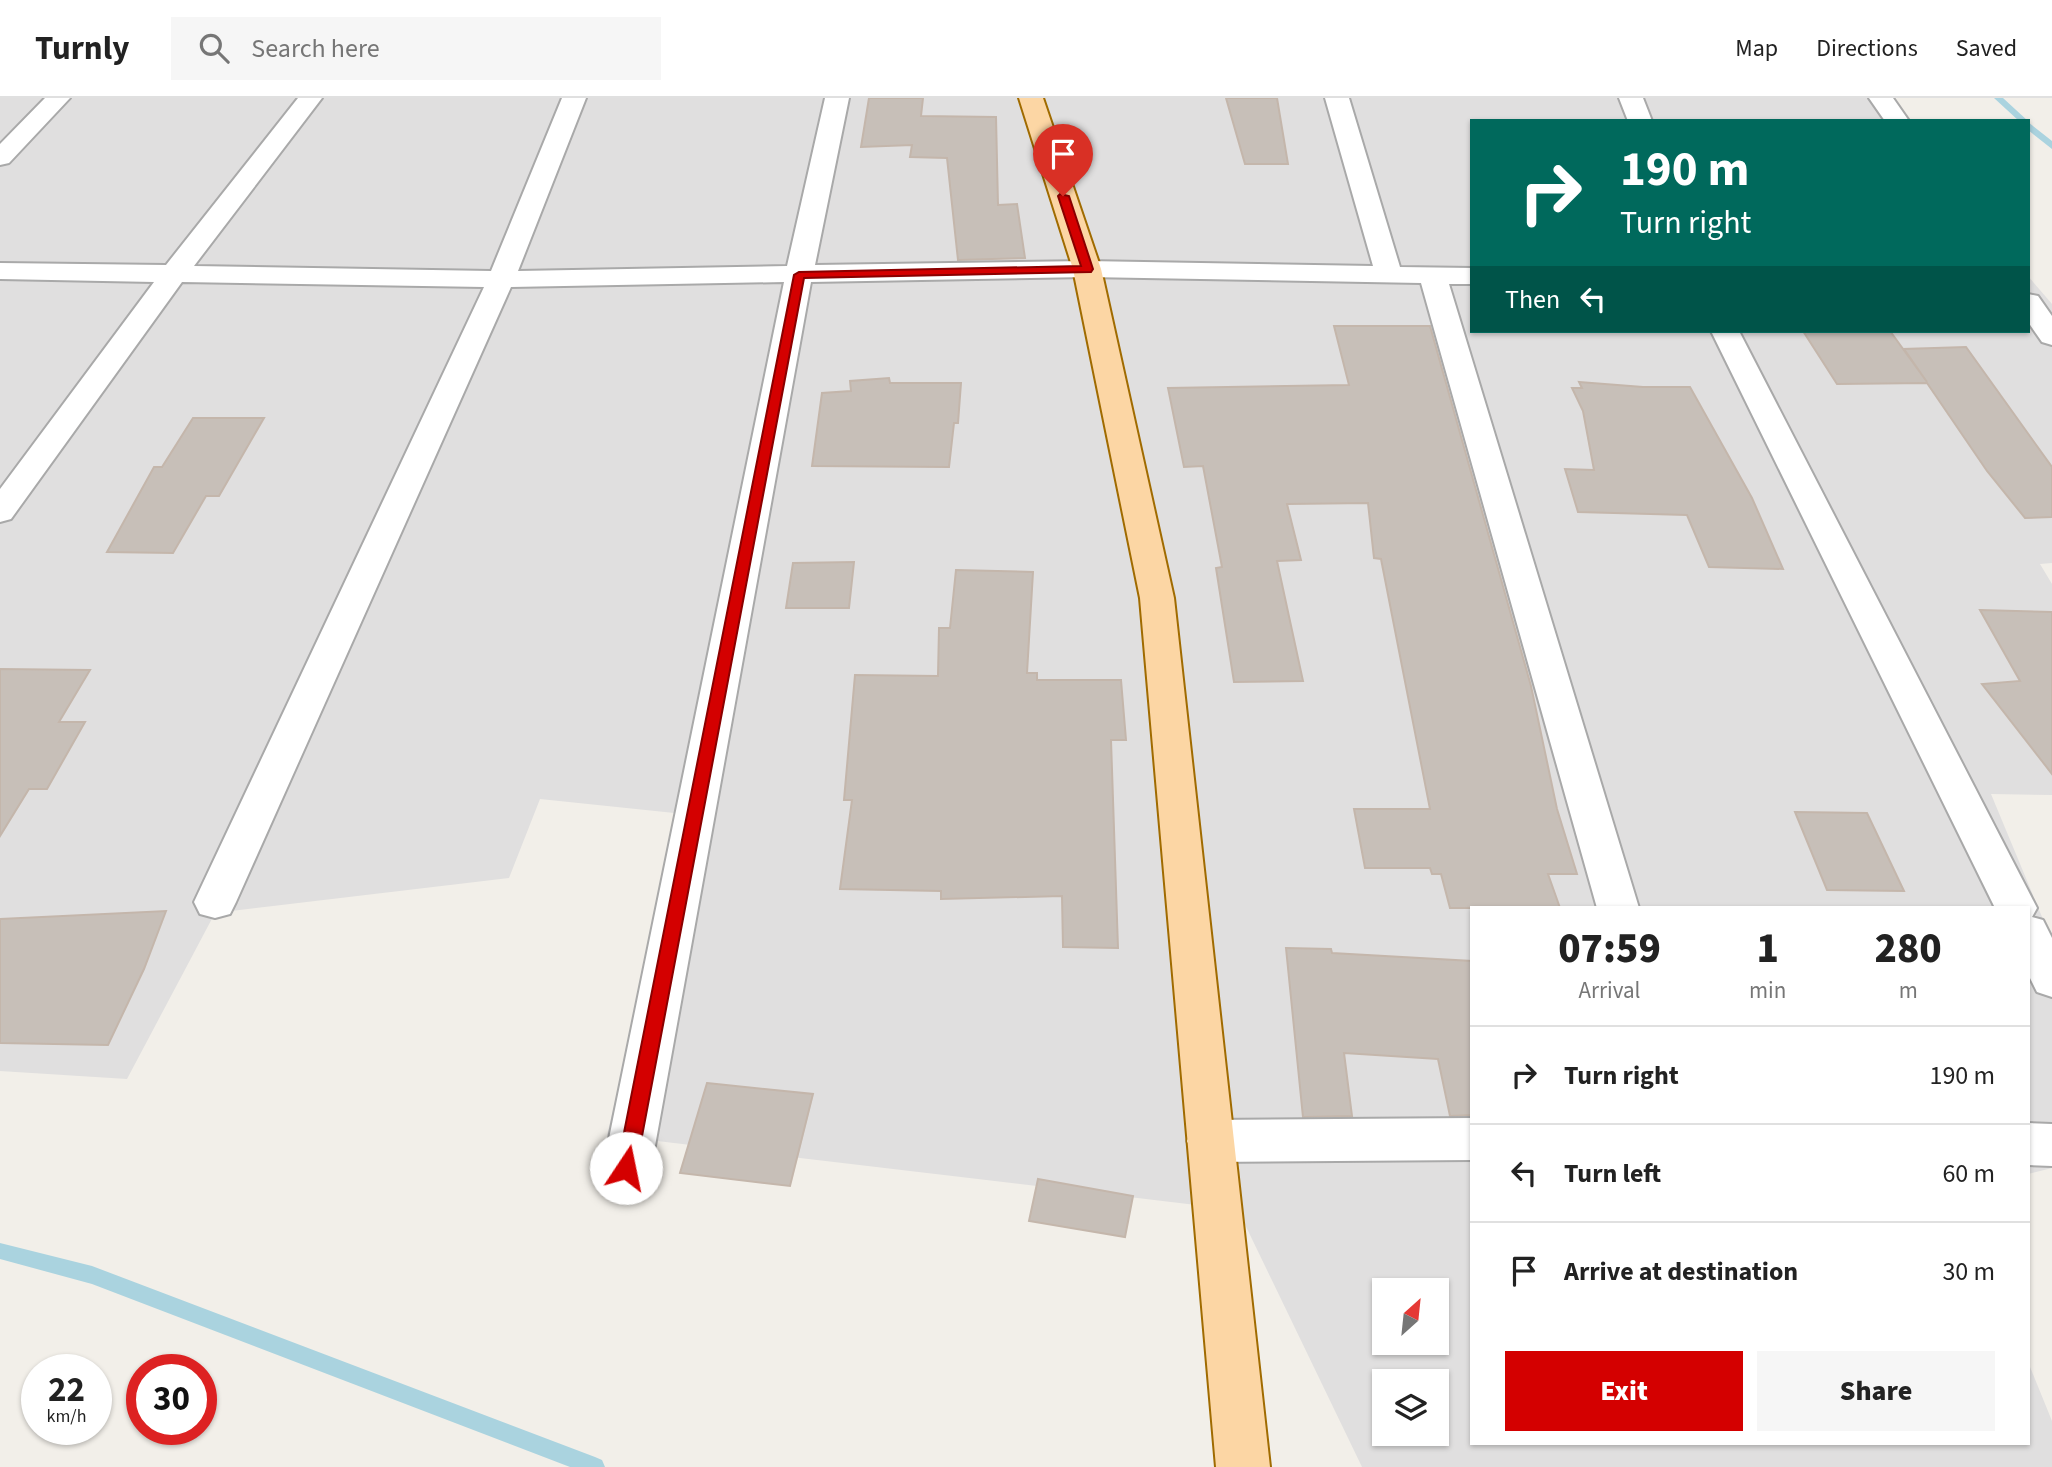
<!DOCTYPE html>
<style>
body{margin:0;font-family:"Source Sans 3",sans-serif;background:#f6f6f6;color:#222;height:100vh;display:flex;flex-direction:column;font-size:26px;white-space:nowrap}
*{box-sizing:border-box;margin:0}
p{font-size:23px;color:#767676}
.icon{flex:none;width:38px;height:38px;fill:none;stroke:currentColor;stroke-width:2;stroke-linecap:round;stroke-linejoin:round}
.map{position:relative;flex:1;overflow:hidden}
.details{position:absolute;left:1470px;top:808px;width:560px;height:539px;display:flex;flex-direction:column;background:#fff;border-radius:0px;box-shadow:0 2px 5px #0004}
.details>*{flex:none}
.hud{position:absolute;left:1470px;top:21px;width:560px;height:214px;border-radius:0px;box-shadow:0 2px 5px #0004;background:#00695c;color:#fff;overflow:hidden}
.needle{width:46px;rotate:27deg}
.controls{position:absolute;left:1372px;top:1180px;display:grid;gap:14px}
.controls a{display:grid;place-items:center;width:77px;height:77px;border-radius:0px;background:#fff;box-shadow:0 2px 5px #0004;font-size:35px}
.speed{position:absolute;left:21px;top:1256px;display:flex;gap:14px;font-size:35px;font-weight:700;text-align:center}
.speed>*{display:grid;place-content:center;width:91px;height:91px;border-radius:50%;background:#fff;box-shadow:0 2px 5px #0004;line-height:1}
.speed small{font-size:18px;font-weight:400}
.speed .limit{border:10px solid #d22;background:#fff;color:#111}
.pin{position:absolute;display:grid;place-items:center;width:60px;height:60px;color:#fff;margin:-72px -30px;border-radius:50% 50% 50% 0;rotate:-45deg;box-shadow:0 0 7px #0007}
.pin .icon{rotate:45deg}
.me{position:absolute;width:77px;margin:-38px;rotate:11deg;stroke-linejoin:round;filter:drop-shadow(0 0 5px #0008)}
.turn{display:flex;align-items:center;gap:24px;height:147px;padding:0 35px;font-size:32px}
.turn .icon{width:91px;height:91px;stroke-width:2.5}
.turn b{display:block;font-size:49px;line-height:60px}
.then{display:flex;align-items:center;height:66px;padding:0 35px;background:#0003;gap:14px;font-size:26px}
.eta{display:flex;justify-content:space-evenly;align-items:center;height:119px;text-align:center}
.eta b{font-size:42px;font-weight:800;line-height:49px}
.action{display:flex;gap:14px;margin-top:auto;padding:14px 35px}
.action a{flex:1;height:80px;border-radius:0px;background:#d40000;color:#fff;font-size:28px;font-weight:800;line-height:80px;text-align:center}
.action a+a{background:#f6f6f6;color:#222}
ul{padding:0;list-style:none}
li{display:flex;align-items:center;gap:21px;height:98px;padding:0 35px;border-top:2px solid #e0e0e0}
li div{flex:1}
li b{display:block;font-size:26px}
li em{font-style:normal}
header{display:flex;align-items:center;gap:42px;box-sizing:border-box;height:98px;padding:0 35px;background:#fff;border-bottom:2px solid #e0e0e0}
header strong{font-size:33px}
nav{display:flex;gap:38px;margin-inline-start:auto;font-size:24px}
.search{width:490px;height:63px;background:#f6f6f6;display:flex;align-items:center;gap:18px;box-sizing:border-box;padding:0 24px;border-radius:0px;color:#767676;font-size:26px}
.map>svg:first-child{display:block}
.residential{fill:#e0dfdf;fill-rule:evenodd}
.lines{fill:none;stroke-linecap:round;stroke-linejoin:round}
.stream{fill:#aad3df;fill-rule:evenodd}
.building{fill:#c7bfb8;stroke:#c4b6ab;stroke-width:2}
.minor-casing{stroke:#a9a9a9;stroke-width:4}
.major-casing{stroke:#a06b00;stroke-width:4}
.minor{fill:#fff;fill-rule:evenodd}
.major{fill:#fcd6a4;fill-rule:evenodd}
.route{fill:#d40000;stroke:#8a0000;stroke-width:2}
</style>
<header>
<strong>Turnly</strong>
<div class="search"><svg class="icon" aria-label="search" viewBox="0 0 24 24"><circle cx="10" cy="10" r="6"/><path d="M15 15l6 6"/></svg>Search here</div>
<nav><a>Map</a><a>Directions</a><a>Saved</a></nav>
</header>
<div class="map">
<svg width="2052" height="1369" viewBox="0 0 2052 1369">
<rect width="100%" height="100%" fill="#f2efe9"/>
<path class="residential" d="M0,0h1877l19,23h-424v210h556v-55l24,28v259l-12,1 12,20v211l-61,-1 61,147v227l-24,6v-266h-556v536h556v-82l24,59v46h-690l-124,-257 -631,-75 77,-321 -144,-15 -31,79 -294,35 -88,166 -127,-8zM1384,1192h53v52h-53zM1384,1283h53v52h-53z"/>
<g class="lines">
<path class="stream" d="M1994,0h9l25,23h-9z
M2028,24l24,19v8l-24,-19z
M0,1145l92,23 503,191 7,3 3,7h-35l-478,-183 -92,-25z"/>
</g>
<path class="building" d="M869,0h54l-2,18 75,1 2,88 19,-1 8,54 -67,2 -11,-102 -37,-1 2,-12 -51,2z
M1226,0h51l11,66h-43z
M1334,228h96l101,360 26,123 20,65h-29l12,34h-110l-9,-34h-9l-2,-6h-65l-11,-59h76l-49,-250 -7,-1 -6,-55 -81,1 14,56 -24,1 26,120 -69,1 -18,-114 6,-1 -19,-101 -19,1 -16,-79 181,-3z
M1803,233h87l37,51 -23,-33 62,-2 86,120v50l-27,1 -38,-47 -60,-88 -90,1z
M889,280l1,5h71l-3,40h-4l-5,44 -137,-1 10,-73 29,-2 -1,-10z
M1579,284l64,5h47l62,111 31,71 -74,-2 -22,-52 -109,-3 -13,-43 29,1 -11,-59 -11,-23h10z
M193,320h71l-45,78h-13l-33,57 -66,-1 47,-85h8z
M854,464l-5,46h-63l7,-45z
M956,472l77,2 -6,101h10v7h84l5,60h-15l7,208 -55,-1 -1,-51 -121,3v-8l-101,-2 12,-89h-8l11,-125 83,1 1,-48h11z
M1980,512l72,2v162l-70,-90 38,-3z
M0,571l90,1 -31,52h26l-38,67h-18l-29,47z
M1795,714l72,1 37,78 -77,-1z
M166,813l-22,58 -36,76 -108,-2v-124z
M1286,850l45,1 1,4 140,8v154l-22,1 -12,-57 -94,-6 8,63 -49,1z
M707,985l106,11 -23,92 -110,-13z
M1038,1081l95,17 -8,41 -96,-16z"/>
<g class="lines">
<defs>
<path id="minor" d="M45,0h25l-61,65 -9,2v-21z
M298,0h24l-128,168 297,5 71,-173h24l-68,173 269,-5 38,-168h24l-34,167 272,-4 286,5 -48,-168h24l51,169 72,1v16h-23l190,624h-42l-176,-625 -334,-6 -276,5 -160,886 -7,15 -17,6 -17,-6 -7,-15 181,-886 -273,5 -275,615 -6,12 -15,4 -15,-4 -6,-12 290,-615 -302,-5 -171,237 -11,3v-33l154,-207 -154,-3v-16l166,2z
M1619,0h24l9,23h-24z
M1869,0h24l16,23h-24z
M2028,196l10,2 14,20v29l-10,-3 -14,-20z
M1711,233h28l298,577 -5,9 11,3 9,18v59l-15,-5 -9,-18v-66h-33z
M1472,1020v42l-262,2 -16,-6 -7,-15 7,-15 16,-6z
M2028,1025l24,1v42l-24,-1z"/>
<path id="major" d="M1019,0h24l58,171 73,329 96,869h-54l-76,-869 -67,-329z"/>
</defs>
<use href="#minor" class="minor-casing"/>
<use href="#major" class="major-casing"/>
<use href="#minor" class="minor"/>
<use href="#major" class="major"/>
</g>
<path class="route" d="M1060,96l9,2 24,73 -2,3 -287,6 -168,890 -3,7 -7,2 -6,-2 -3,-7 177,-893 5,-3 282,-6 -23,-70z"/>
</svg>
<div class="controls">
<a><svg class="needle" viewBox="-14 -14 28 28"><path d="M0-13l5 13h-10z" fill="#e53935"/><path d="M0 13l5-13h-10z" fill="#767676"/></svg></a>
<a><svg class="icon" aria-label="layers" viewBox="0 0 24 24"><path d="M12 4l9 5-9 5-9-5zM3 14l9 5 9-5"/></svg></a>
</div>
<div class="speed"><div>22<small>km/h</small></div><div class="limit">30</div></div>
<div class="pin" style="left:1063px;top:98px;background:#d93025"><svg class="icon" aria-label="arrive" viewBox="0 0 24 24"><path d="M6 21V4h12l-3 4 3 4H6"/></svg></div>
<svg class="me" style="left:626px;top:1070px" viewBox="-20 -20 40 40"><circle r="19" fill="#fff"/><path d="M0-13L10 11 0 6-10 11z" fill="#d40000"/></svg>
<div class="hud">
<div class="turn"><svg class="icon" aria-label="right" viewBox="0 0 24 24"><path d="M7 20v-9h11M14 6l5 5-5 5"/></svg><div><b>190 m</b>Turn right</div></div>
<div class="then">Then<svg class="icon" aria-label="left" viewBox="0 0 24 24"><path d="M17 20v-9H6M10 6l-5 5 5 5"/></svg></div>
</div>
<section class="details">
<div class="eta">
<div><b>07:59</b><p>Arrival</p></div>
<div><b>1</b><p>min</p></div>
<div><b>280</b><p>m</p></div>
</div>
<ul>
<li><svg class="icon" aria-label="right" viewBox="0 0 24 24"><path d="M7 20v-9h11M14 6l5 5-5 5"/></svg><div><b>Turn right</b></div><em>190 m</em></li>
<li><svg class="icon" aria-label="left" viewBox="0 0 24 24"><path d="M17 20v-9H6M10 6l-5 5 5 5"/></svg><div><b>Turn left</b></div><em>60 m</em></li>
<li><svg class="icon" aria-label="arrive" viewBox="0 0 24 24"><path d="M6 21V4h12l-3 4 3 4H6"/></svg><div><b>Arrive at destination</b></div><em>30 m</em></li>
</ul>
<div class="action"><a>Exit</a><a>Share</a></div>
</section>
</div>
